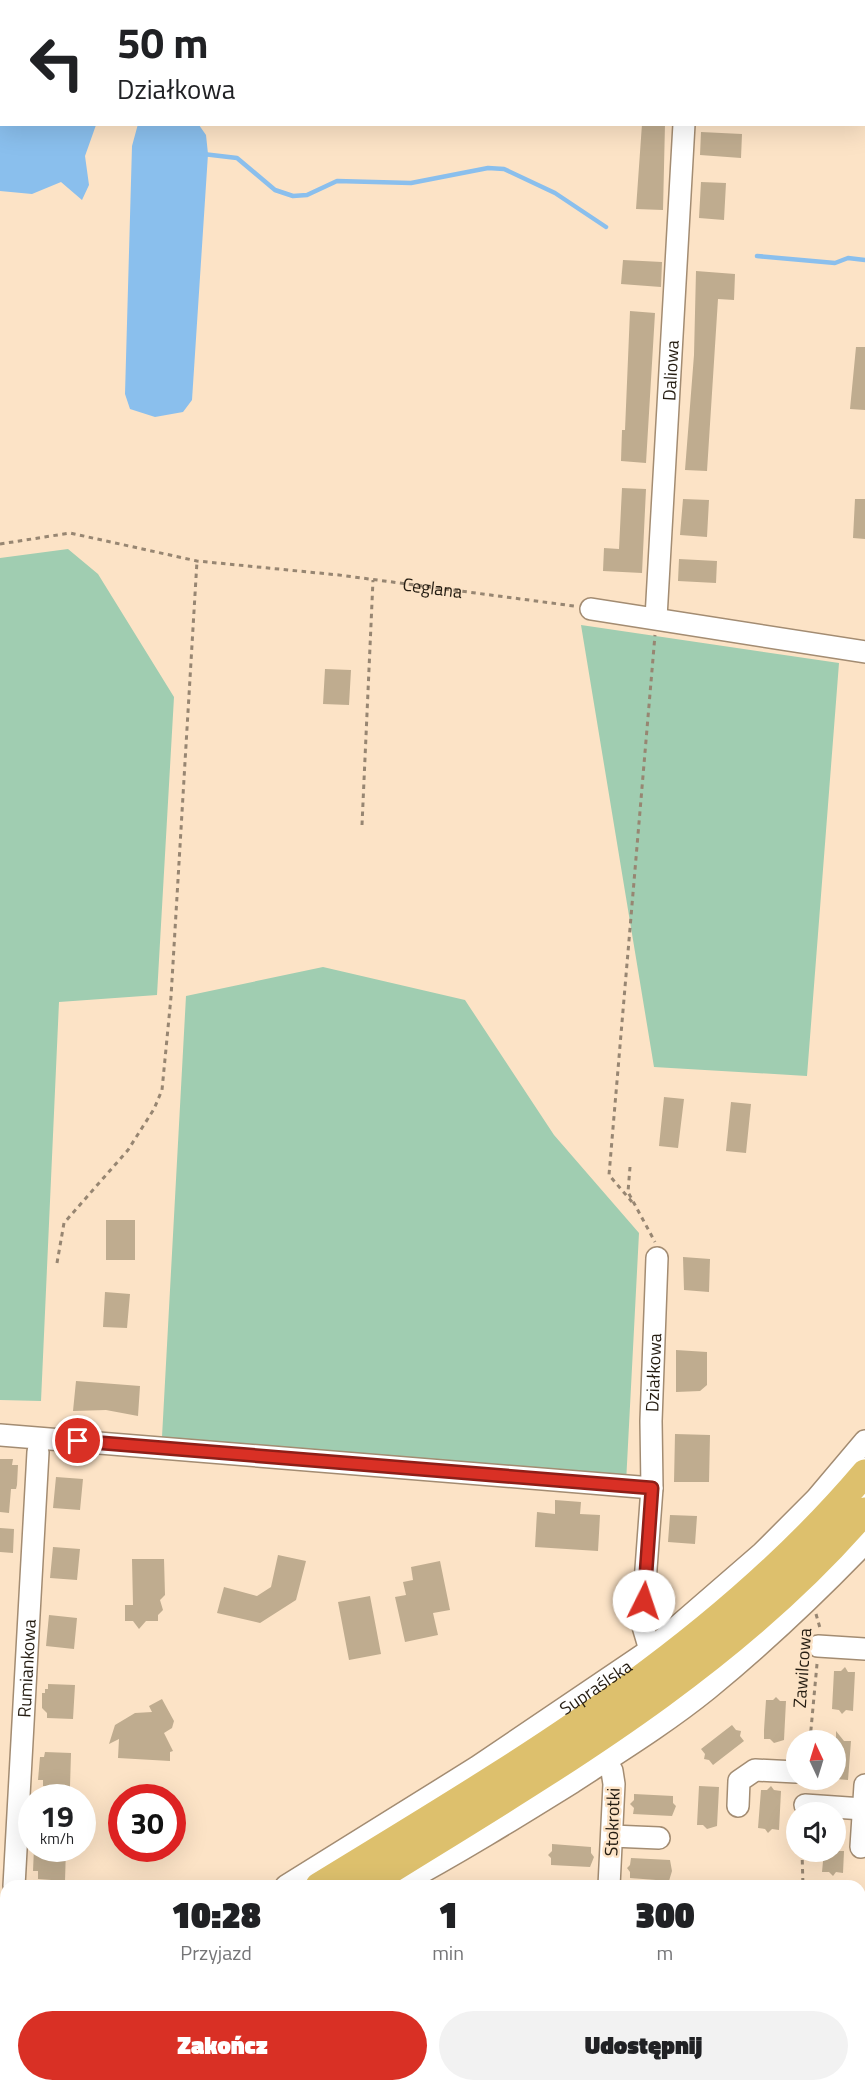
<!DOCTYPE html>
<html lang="pl">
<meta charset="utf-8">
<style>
body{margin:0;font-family:"Titillium Web",sans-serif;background:#f2f2f2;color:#202124;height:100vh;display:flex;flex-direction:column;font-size:22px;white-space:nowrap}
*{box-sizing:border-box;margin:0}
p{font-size:20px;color:#757577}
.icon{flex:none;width:33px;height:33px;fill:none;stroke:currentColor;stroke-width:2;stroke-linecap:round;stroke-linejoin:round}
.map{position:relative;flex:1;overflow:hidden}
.drawer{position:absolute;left:0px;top:1880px;width:866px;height:212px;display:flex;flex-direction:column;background:#fff;border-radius:18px 18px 0 0;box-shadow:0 6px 24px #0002}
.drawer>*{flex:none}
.banner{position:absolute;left:0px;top:0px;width:866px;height:126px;box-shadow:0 6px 24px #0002;background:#fff;color:#202124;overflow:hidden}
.needle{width:39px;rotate:356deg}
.controls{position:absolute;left:786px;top:1730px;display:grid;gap:12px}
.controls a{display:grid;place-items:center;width:60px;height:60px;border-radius:50%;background:#fff;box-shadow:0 6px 24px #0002;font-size:30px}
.speed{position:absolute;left:18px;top:1784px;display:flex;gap:12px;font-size:30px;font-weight:700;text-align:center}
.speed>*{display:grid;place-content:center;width:78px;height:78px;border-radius:50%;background:#fff;box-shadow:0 6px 24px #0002;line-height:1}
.speed small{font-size:15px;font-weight:400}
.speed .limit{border:9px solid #d22;background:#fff;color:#111}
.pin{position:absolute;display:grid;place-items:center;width:51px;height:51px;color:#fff;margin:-26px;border:3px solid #fff;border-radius:50%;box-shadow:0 2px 6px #0007}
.me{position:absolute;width:66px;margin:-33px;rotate:4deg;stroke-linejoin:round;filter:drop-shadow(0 0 4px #0008)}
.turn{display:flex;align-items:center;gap:21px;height:126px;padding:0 18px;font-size:27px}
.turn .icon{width:78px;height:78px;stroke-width:2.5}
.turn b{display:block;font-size:42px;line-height:51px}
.eta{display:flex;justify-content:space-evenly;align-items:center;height:102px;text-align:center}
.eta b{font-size:36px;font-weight:800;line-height:42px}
.primary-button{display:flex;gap:12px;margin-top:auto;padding:12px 18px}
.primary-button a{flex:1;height:69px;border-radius:36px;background:#d93025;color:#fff;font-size:24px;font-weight:800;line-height:69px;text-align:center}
.primary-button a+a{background:#f2f2f2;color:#202124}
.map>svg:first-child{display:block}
.green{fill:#a0cdb1}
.water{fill:#8abfed}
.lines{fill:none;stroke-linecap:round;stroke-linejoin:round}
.stream{stroke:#8abfed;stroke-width:4.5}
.building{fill:#bfac8f}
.minor-casing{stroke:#a38c72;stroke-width:24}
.major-casing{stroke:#fff;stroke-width:30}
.path{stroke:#978672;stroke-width:3;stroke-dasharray:4.5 4.5;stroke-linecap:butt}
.minor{stroke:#fff;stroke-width:21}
.major{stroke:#ddc06d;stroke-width:27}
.route-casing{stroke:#8d1f18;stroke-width:15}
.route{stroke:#d93025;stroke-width:10}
.labels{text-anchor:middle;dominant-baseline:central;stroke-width:5;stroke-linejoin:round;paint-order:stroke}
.street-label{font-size:18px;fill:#251d12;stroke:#fce3c6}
</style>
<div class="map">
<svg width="865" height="2090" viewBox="0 0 865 2090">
<rect width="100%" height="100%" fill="#fce3c6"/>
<path class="green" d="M68,549l30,25 76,123 -17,298 -98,7 -18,399 -41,-1v-842z
M581,625l258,38 -32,413 -153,-9z
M323,967l142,33 89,135 85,98 -13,250 -464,-46 24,-441z"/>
<path class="water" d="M0,14l2,110 94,1 -11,31 4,29 -7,15 -21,-18 -29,12 -32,-3z
M138,124l61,1 7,10 2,19 -16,246 -9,12 -28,5 -25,-8 -5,-15 7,-248z"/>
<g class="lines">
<path class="stream" d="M203,154l34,4 38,32 18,6 14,-1 30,-14 74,2 77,-15 16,1 51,24 51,34
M757,256l78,7 13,-5 17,2"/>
</g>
<path class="building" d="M642,124h23l-2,86 -27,-1z
M701,132l41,2 -1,24 -41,-3z
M701,182l25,1 -2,37 -25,-2z
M623,260l39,2 -1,25 -40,-3z
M696,271l39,3 -1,26 -16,-1 -11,172 -22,-1 9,-115z
M630,311l25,2 -9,150 -25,-2 1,-31h3z
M856,347h9v63l-15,-1z
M622,488l24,1 -4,84 -39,-2 1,-23 15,1z
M683,499l26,1 -2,37 -27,-2z
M855,499h10v40l-12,-1z
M679,559l38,2 -1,22 -38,-2z
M325,669l26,1 -2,35 -26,-1z
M664,1097l20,2 -6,49 -19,-2z
M731,1102l20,2 -5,49 -20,-2z
M106,1220h29v40h-29z
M683,1257l27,2 -1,33 -25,-2z
M105,1292l25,2 -3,34 -24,-1z
M676,1350l31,2v33l-7,6 -24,1z
M76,1381l64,5 -2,30 -32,-6 -33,1z
M675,1434l35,1 -1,47h-35z
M0,1459h13l-1,6h6l-1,20 -1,4h-5l-2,24 -9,-1z
M56,1477l27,2 -3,31 -27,-2z
M555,1500l26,2 -1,12 20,1 -2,36 -63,-4 2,-35 18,2z
M670,1515l27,1 -2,28 -27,-2z
M0,1528l14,1 -1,24 -13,-1z
M53,1547l27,2 -3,31 -27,-2z
M278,1555l28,6 -10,39 -36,23 -43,-10 7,-26 33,9 14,-9z
M132,1559h32l1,36 -5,5 3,10 -5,5v6h-12l-7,8 -6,-8h-8v-16h8z
M440,1561l10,49 -17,3 5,22 -33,7 -10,-45 11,-2 -3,-13 10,-2 -2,-13z
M370,1596l11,58 -32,6 -11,-58z
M49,1615l28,3 -3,31 -28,-3z
M845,1667l3,5h7l-2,39 -7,-1 -4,4 -3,-4 -7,-1 2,-38h7z
M48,1684l27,1 -2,34 -26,-1v-5l-5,-5v-15h3v-4h3z
M776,1697l4,4h6l-2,39 -10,3 -4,-4h-6v-9l2,-30h7z
M162,1699l12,22 -2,7 -8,5 9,18 -3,1v9l-52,-3 1,-19 -10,5 6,-19 20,-12 17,-1 -3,-6z
M732,1725l4,5 5,1 -1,5 4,5 -31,24 -4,-5 -5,-1 1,-5 -4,-5z
M836,1731l8,10h7l-3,39 -12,-1z
M45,1752l26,1 -1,34 -27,-1v-6h-5l2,-23h4z
M699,1786l20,1 -2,39 -10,3 -4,-4h-6z
M771,1786l3,4 7,1 -2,39 -7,-1 -4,4 -3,-4 -7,-1 3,-38h6z
M634,1794l39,2v7l3,3 -4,10 -39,-2 1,-6 -4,-4 4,-4z
M552,1844l39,3v6l3,4 -4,10 -39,-2v-7l-3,-3 4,-4z
M34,1848h32l-1,33 -27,-2v-8h-5z
M824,1851h20l-1,22 -7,-1 -3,4 -4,-4h-7z
M631,1858l39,2 2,11 -3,10 -39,-3v-6l-3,-4 3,-3z"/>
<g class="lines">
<defs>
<g id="minor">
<path d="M691,2v-2"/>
<path d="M591,609l274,43"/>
<path id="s2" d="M656,618l28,-494"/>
<path d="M0,1435l652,53"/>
<path d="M818,1646l47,3"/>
<path id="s3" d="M650,1650l-8,-27 10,-135 -1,-67 6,-163"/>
<path d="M606,1761l6,10 2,13 -5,102"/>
<path d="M805,1805l58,4"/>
<path d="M738,1806l1,-25 16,-11 41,2"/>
<path d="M612,1836l47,2"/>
<path d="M861,1847l4,-62"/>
<path id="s4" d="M14,1886l24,-434"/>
<path id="s5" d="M286,1886l191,-119 173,-117 112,-97 54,-54 49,-58"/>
<path d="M397,1886c60,-32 118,-68 176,-104 46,-30 93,-59 135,-93 56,-46 107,-94 157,-146"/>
<path d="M0,2030l6,-4"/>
<path d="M0,2061l6,-4"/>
<path d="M145,2085l1,5"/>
<path d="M77,2090l8,-5"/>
<path d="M357,2090v-5"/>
<path d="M597,2090v-5"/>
</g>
<path id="major" d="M319,1886c197,-121 394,-234 546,-413
M365,1886c176,-110 363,-215 500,-375
M0,2084l6,-4
M36,2090l8,-5"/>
</defs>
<use href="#minor" class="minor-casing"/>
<use href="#major" class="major-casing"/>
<g class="path">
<path id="s1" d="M0,544l70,-11 127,28 142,14 235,31"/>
<path d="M362,825l11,-245"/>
<path d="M630,1167l-2,25 27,50"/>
<path d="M632,1202l-23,-27 46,-540"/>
<path d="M57,1263l7,-40 64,-73 26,-41 8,-19 9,-93 26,-436"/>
<path d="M816,1614l4,14"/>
<path d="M810,1740l7,-76"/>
<path d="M802,1851l1,35"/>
<path d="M791,2090v-5"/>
</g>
<use href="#minor" class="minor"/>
<use href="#major" class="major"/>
</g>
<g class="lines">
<defs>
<path id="route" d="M78,1441l574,47 -8,113"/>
</defs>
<use href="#route" class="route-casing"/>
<use href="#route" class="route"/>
</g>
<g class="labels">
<g class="street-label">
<text stroke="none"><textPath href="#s2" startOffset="248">Daliowa</textPath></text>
<text stroke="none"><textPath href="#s1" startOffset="438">Ceglana</textPath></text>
<text stroke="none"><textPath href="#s3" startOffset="279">Działkowa</textPath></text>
<text transform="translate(802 1668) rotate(-86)">Zawilcowa</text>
<text stroke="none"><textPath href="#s4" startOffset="218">Rumiankowa</textPath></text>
<text stroke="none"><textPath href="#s5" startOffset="368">Supraślska</textPath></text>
<text transform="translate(612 1822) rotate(-88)">Stokrotki</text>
</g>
</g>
</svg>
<div class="controls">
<a><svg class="needle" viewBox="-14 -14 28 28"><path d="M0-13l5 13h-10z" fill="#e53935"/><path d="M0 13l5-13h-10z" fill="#757577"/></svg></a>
<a><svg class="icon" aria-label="sound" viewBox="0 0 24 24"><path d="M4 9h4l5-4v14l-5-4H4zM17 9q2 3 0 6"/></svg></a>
</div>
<div class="speed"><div>19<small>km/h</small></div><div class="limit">30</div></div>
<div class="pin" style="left:78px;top:1441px;background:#d93025"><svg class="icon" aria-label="arrive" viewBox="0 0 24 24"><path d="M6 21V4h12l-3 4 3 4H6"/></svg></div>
<svg class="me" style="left:644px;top:1601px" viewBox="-20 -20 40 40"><circle r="19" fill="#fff"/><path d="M0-13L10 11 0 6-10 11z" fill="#d93025"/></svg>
<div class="banner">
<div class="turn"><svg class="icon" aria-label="left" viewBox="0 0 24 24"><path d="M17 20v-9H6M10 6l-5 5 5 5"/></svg><div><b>50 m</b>Działkowa</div></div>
</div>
<section class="drawer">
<div class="eta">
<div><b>10:28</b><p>Przyjazd</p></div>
<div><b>1</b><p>min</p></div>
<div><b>300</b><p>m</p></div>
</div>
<div class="primary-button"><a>Zakończ</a><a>Udostępnij</a></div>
</section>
</div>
